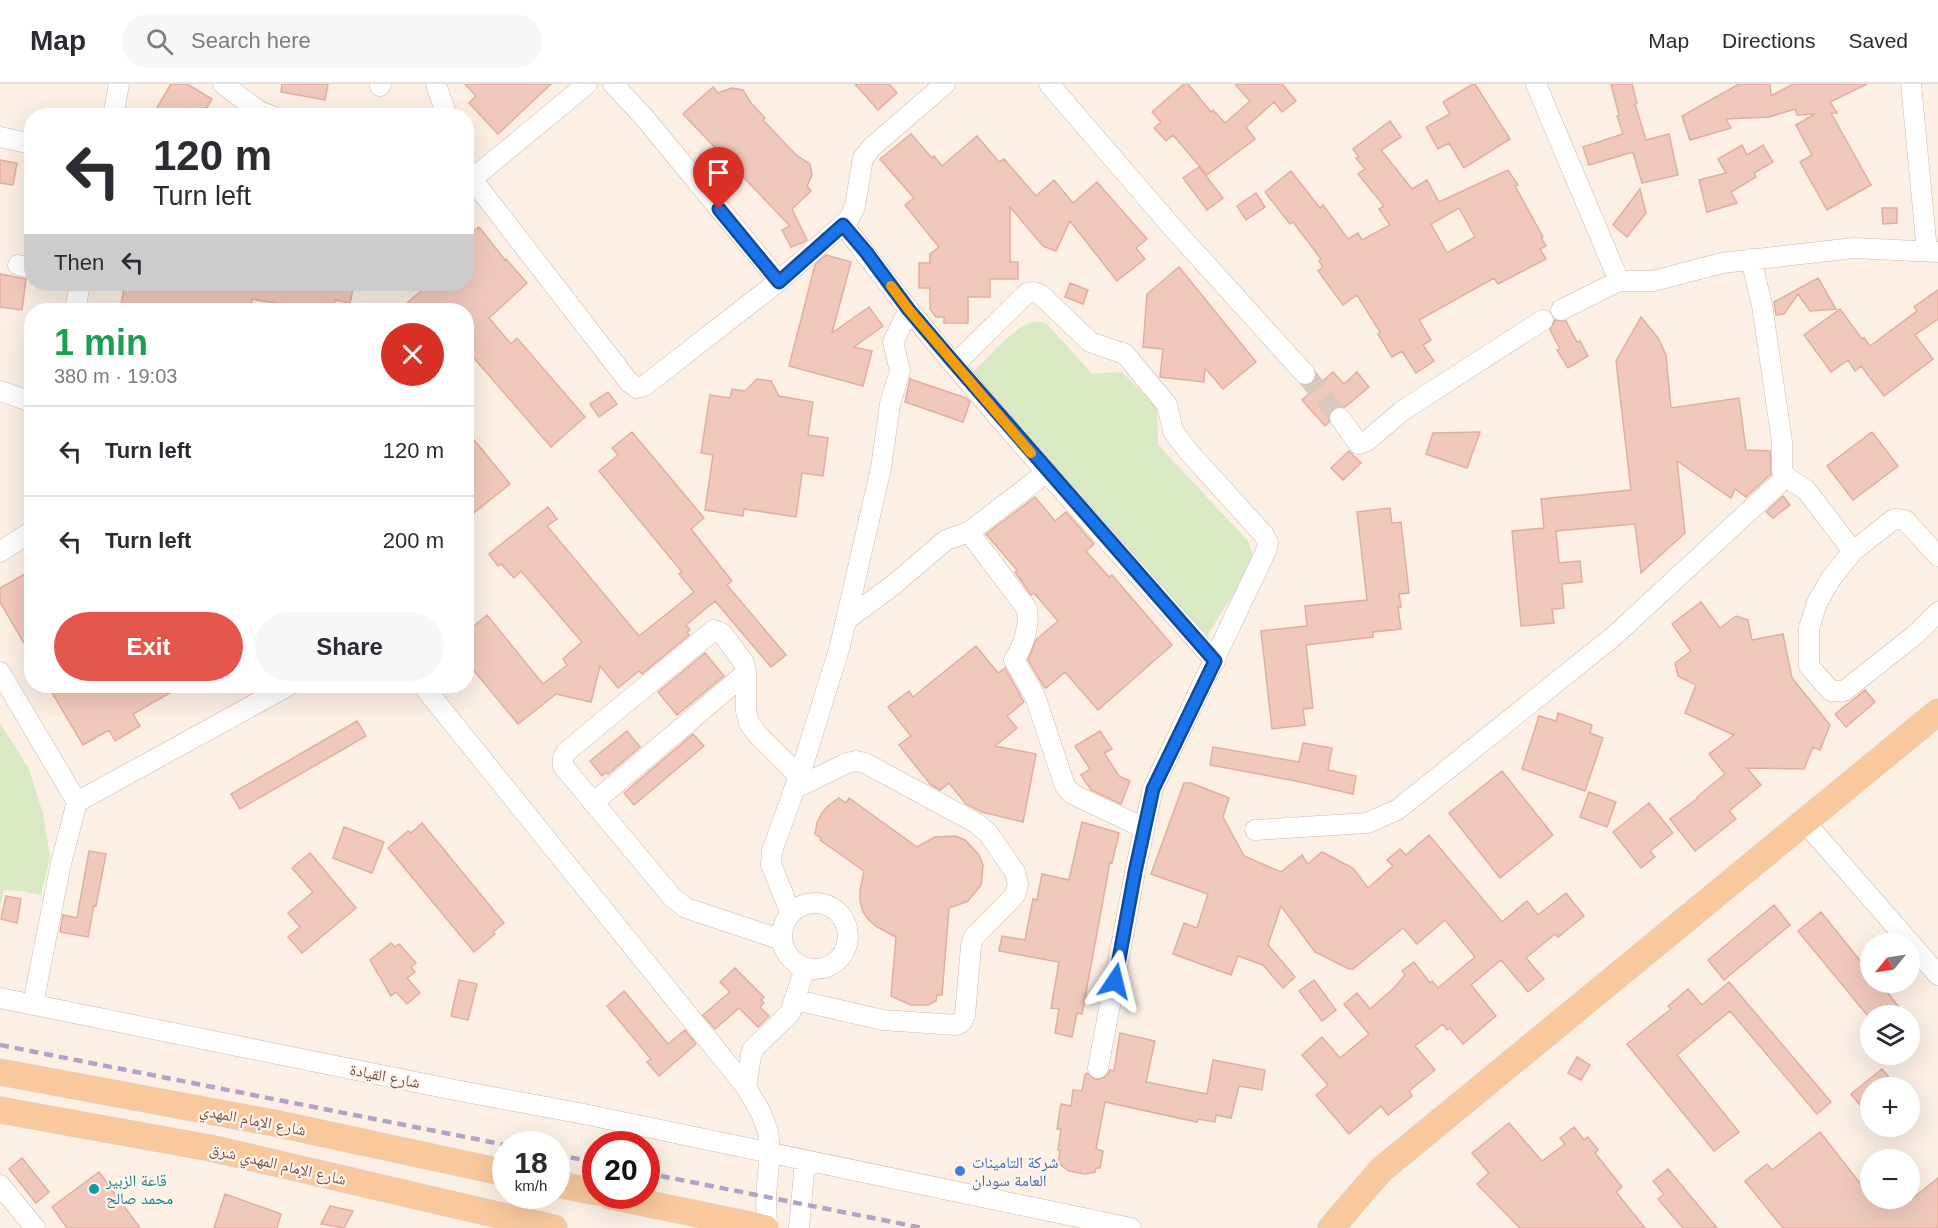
<!DOCTYPE html>
<meta charset="utf-8">
<style>
body{margin:0;font-family:Arial,"Noto Naskh Arabic",sans-serif;background:#f7f7f7;color:#2b2b33;height:100vh;display:flex;flex-direction:column;font-size:22px;white-space:nowrap}
*{box-sizing:border-box;margin:0}
p{font-size:20px;color:#7c7c81}
.icon{flex:none;width:33px;height:33px;fill:none;stroke:currentColor;stroke-width:2;stroke-linecap:round;stroke-linejoin:round}
.map{position:relative;flex:1;overflow:hidden}
.drawer{position:absolute;left:24px;top:219px;width:450px;height:390px;display:flex;flex-direction:column;background:#fff;border-radius:24px;box-shadow:0 6px 24px #0002}
.drawer>*{flex:none}
.hud{position:absolute;left:24px;top:24px;width:450px;height:183px;border-radius:24px;box-shadow:0 6px 24px #0002;background:#fff;color:#2b2b33;overflow:hidden}
.needle{width:39px;rotate:240deg}
.buttons{position:absolute;left:1860px;top:849px;display:grid;gap:12px}
.buttons a{display:grid;place-items:center;width:60px;height:60px;border-radius:50%;background:#fff;box-shadow:0 6px 24px #0002;font-size:30px}
.speed{position:absolute;left:492px;top:1047px;display:flex;gap:12px;font-size:30px;font-weight:700;text-align:center}
.speed>*{display:grid;place-content:center;width:78px;height:78px;border-radius:50%;background:#fff;box-shadow:0 6px 24px #0002;line-height:1}
.speed small{font-size:15px;font-weight:400}
.speed .limit{border:9px solid #d22;background:#fff;color:#111}
.pin{position:absolute;display:grid;place-items:center;width:51px;height:51px;color:#fff;margin:-62px -26px;border-radius:50% 50% 50% 0;rotate:-45deg;box-shadow:0 0 6px #0007}
.pin .icon{rotate:45deg}
.me{position:absolute;width:66px;margin:-33px;rotate:10deg;stroke-linejoin:round;filter:drop-shadow(0 0 4px #0008)}
.turn{display:flex;align-items:center;gap:21px;height:126px;padding:0 30px;font-size:27px}
.turn .icon{width:78px;height:78px;stroke-width:2.5}
.turn b{display:block;font-size:42px;line-height:51px}
.then{display:flex;align-items:center;height:57px;padding:0 30px;background:#0003;gap:12px;font-size:22px}
.round{display:grid;place-items:center;flex:none;width:63px;height:63px;border-radius:32px;background:#f7f7f7}
.overview{display:flex;align-items:center;justify-content:space-between;height:102px;padding:0 30px}
h1{font-size:36px;font-weight:700;line-height:45px;color:#1e9e55}
.action{display:flex;gap:12px;margin-top:auto;padding:12px 30px}
.action a{flex:1;height:69px;border-radius:36px;background:#e4564b;color:#fff;font-size:24px;font-weight:700;line-height:69px;text-align:center}
.action a+a{background:#f7f7f7;color:#2b2b33}
ul{padding:0;list-style:none}
li{display:flex;align-items:center;gap:18px;height:90px;padding:0 30px;border-top:2px solid #e1e1e2}
li div{flex:1}
li b{display:block;font-size:22px}
li em{font-style:normal}
header{display:flex;align-items:center;gap:36px;box-sizing:border-box;height:84px;padding:0 30px;background:#fff;border-bottom:2px solid #e1e1e2}
header strong{font-size:28px}
nav{display:flex;gap:33px;margin-inline-start:auto;font-size:21px}
.search{width:420px;height:54px;background:#f7f7f7;display:flex;align-items:center;gap:15px;box-sizing:border-box;padding:0 21px;border-radius:33px;color:#7c7c81;font-size:22px}
.map>svg:first-child{display:block}
.green{fill:#d8e9c3}
.building{fill:#f1c9bc;stroke:#e3ad9d;stroke-width:1.5;fill-rule:evenodd}
.lines{fill:none;stroke-linecap:round;stroke-linejoin:round}
.minor-tunnel{stroke:#dac8be;stroke-width:20;stroke-dasharray:20 10;stroke-linecap:butt}
.minor-casing{stroke:#cfb7ae;stroke-width:21}
.major-casing{stroke:#d8cfcc;stroke-width:27}
.minor{stroke:#fff;stroke-width:20}
.major{stroke:#f9c99d;stroke-width:26}
.rail{stroke:#b0a3c5;stroke-width:4.5;stroke-dasharray:9 6;stroke-linecap:butt}
.route-casing{stroke:#114b97;stroke-width:15}
.route{stroke:#1a73e8;stroke-width:10}
.slow{stroke:#f59e0b;stroke-width:10}
.shop-dot{fill:#3f7fe0;stroke:#fff3ea;stroke-width:2}
.culture-dot{fill:#0f9aa8;stroke:#fff3ea;stroke-width:2}
.labels{text-anchor:middle;dominant-baseline:central;stroke-width:4.5;stroke-linejoin:round;paint-order:stroke}
.street-label{font-size:16px;fill:#74534a;stroke:#fff3ea}
.shop-label{font-size:16px;fill:#366cbe;stroke:#fff3ea;text-anchor:start}
.culture-label{font-size:16px;fill:#0d838f;stroke:#fff3ea;text-anchor:start}
</style>
<header>
<strong>Map</strong>
<div class="search"><svg class="icon" aria-label="search" viewBox="0 0 24 24"><circle cx="10" cy="10" r="6"/><path d="M15 15l6 6"/></svg>Search here</div>
<nav><a>Map</a><a>Directions</a><a>Saved</a></nav>
</header>
<div class="map">
<svg width="1938" height="1144" viewBox="0 0 1938 1144">
<rect width="100%" height="100%" fill="#fcefe4"/>
<path class="green" d="M1036,237l10,2 46,51 30,-2 35,35 1,38 90,96 4,11 1,11 -47,74 -233,-265c17,-16 40,-46 63,-51z
M0,639l29,46 14,45 7,43 -9,38 -20,-4 -17,-1 -4,17z"/>
<path class="building" d="M171,0h16l25,15 -10,17h-50z
M282,0h46l-3,16 -44,-8z
M465,0h86l-53,50 -29,-31 7,-7z
M855,0h34l8,9 -19,17z
M1184,0h4l23,28 2,-2 12,13 25,-22 -15,-17h47l14,17 -14,11 -8,-10 -28,25 9,12 -48,36 -34,-40 -7,6 -12,-13 7,-6 -9,-10z
M1473,0h2l35,55 -46,29 -15,-25 -11,6 -12,-22 24,-13 -7,-12z
M1611,0h21l5,19 -2,1 11,36 23,-6 9,41 -36,8 -9,-31 -44,13 -6,-18 40,-13 -6,-18 2,-1z
M1739,0h31l1,12 22,-12h74l-37,18 7,11h-6l40,72 -44,25 -27,-48 12,-7 -16,-30 19,-11 -18,1 -2,-6 -26,8 -43,2 5,9 -41,12 -8,-24z
M713,3l5,6 14,-5 11,2 8,13 14,15 -2,2 33,35 14,9 2,11 -5,11 4,5 -19,18 15,31 -3,2 -13,5 -9,-17 8,-4 -107,-112z
M1390,37l11,16 -20,13 31,39 15,-9 12,22 69,-32 10,15 -3,1 28,51 -2,1 5,8 -6,3 6,10 -48,25 -4,-6 -75,42 12,20 -8,5 11,16 -18,12 -14,-22 -10,6 -14,-23 2,-2 -23,-37 -14,10 -25,-34 5,-4 -4,-6 2,-2 -28,-37 -3,2 -25,-32 26,-21 29,37 3,-3 25,34 10,-6 4,7 28,-15 -11,-16 5,-3 -26,-32 7,-5 -9,-11 3,-1 -6,-8zM1459,124l16,29 -28,16 -16,-29z
M911,50l21,24 2,-2 8,10 35,-30 22,26 5,-3 32,37 18,-16 19,23 24,-21 50,57 -11,9 9,11 -28,22 -47,-60 -14,30 -13,-5 -33,-39v55h8v17h-28v18h-22v26h-24v-6h-8l-6,-8v-21h-11v-25h11v-9l9,-7 -34,-42 9,-7 -34,-39z
M1742,61l5,10 16,-10 10,17 -19,11 2,4 -25,15 6,11 -30,9 -8,-32 27,-7 -8,-14z
M0,76l17,3 -4,22 -13,-2z
M1199,83l24,31 -16,12 -24,-32z
M1640,105l6,24 -19,24 -14,-12z
M1256,109l9,14 -19,13 -9,-14z
M1882,124h15v15l-14,1z
M479,143l26,33 1,-1 21,24 -38,35 22,26 6,-6 68,79 -34,30 -85,-98v-39h-67l30,-26h37v-47z
M826,171l25,7 -19,71 37,-26 14,19 -29,21 18,4 -9,35 -74,-20 26,-101z
M1179,183l77,95 -33,27 -18,-21 -1,14 -44,-5 3,-28 -20,-2 4,-53z
M0,190l26,5 -4,31 -22,-3z
M1818,194l18,31 -26,2 -12,-17 -14,20 -8,1 -2,-13z
M1070,199l18,7 -5,14 -18,-7z
M125,200h229l-4,19 -15,-3 -2,10h-21l-60,-11 -1,11h-131z
M1938,206v29l-23,16 18,24 -49,37 -23,-30 -6,5 -7,-11 -17,12 -27,-37 36,-26 22,30 2,-1 6,8 47,-35 -3,-4z
M1641,233l17,21 8,17 5,53 68,-10 7,52 24,1 1,23 -25,23 -11,-8 -4,9 -54,-37 8,72 -44,40 -6,-49 -79,7 3,32 21,-2 2,21 -20,2 2,24 -12,1 2,14 -33,3 -9,-95 32,-3 -3,-29 90,-9 -15,-129z
M1555,236l11,1 11,21 3,-1 8,15 -20,12 -11,-18 3,-1 -10,-19z
M1333,288l11,12 13,-12 12,15 -24,20 -6,-1 -7,3 -3,5v8l-4,4 -23,-26z
M757,295l14,2 8,15 34,6 -5,33 20,3 -5,38 -21,-3 -6,44 -52,-8 -1,7 -38,-6 8,-55 -12,-2 9,-58 20,3 2,-9 13,2z
M910,295l56,19 4,4 -7,20 -58,-20z
M608,308l9,12 -18,13 -9,-13z
M466,346l44,54 -44,35z
M632,348l72,86 -13,11 41,52 -5,4 59,70 -15,12 -56,-66 -29,24 4,5 -3,2 2,3 -47,39 -3,-3 -21,17 -18,-22 -9,36 -35,-8 -38,30 -52,-63v-29l21,-17 56,69 24,-19 -4,-6 19,-17 -61,-71 -7,7 -13,-14 -3,2 -9,-12 59,-47 9,12 -10,7 92,110 55,-44 -15,-18 3,-2 -83,-101 19,-16 -6,-7z
M1480,348l-13,36 -41,-14 7,-21z
M1872,348l26,34 -45,34 -26,-34z
M1349,367l12,12 -18,17 -12,-12z
M1783,412l7,9 -17,13 -7,-6z
M1035,413l20,24 11,-9 28,32 -8,7 23,26 3,-2 60,70 -74,65 -33,-38 -19,16 -2,-1 -16,-27 8,-20 22,-19 -24,-28 -3,2 -16,-23 2,-2 -31,-36z
M1390,424l2,15 9,-1 8,71 -10,1 2,13h-3l3,22 -28,3v5l-67,8 7,63 -10,1 2,16 -33,4 -11,-98 46,-5 -2,-20 62,-6 -10,-88z
M32,486v87l-32,-55v-14z
M1701,518l19,26 16,-12 12,4 4,20 31,-6 9,44 38,47 -10,25 -7,-3 -9,22 -57,-1 14,17 -32,26 7,8 -41,32 -25,-32 28,-21 -1,-1 28,-23 -16,-20 25,-19 -49,-22 11,-28 -18,-9 -3,-13 16,-12 -19,-27z
M976,562l22,27 7,-5 19,34 -17,14 10,12 -22,18 41,8 -13,68 -41,-10 -16,-8 -17,-21 -9,7 -9,-5 -32,-40 12,-9 -23,-29 21,-16 4,6z
M705,569l19,23 -47,39 -19,-23z
M48,602h134l-49,28 7,12 -25,15 -6,-11 -26,15z
M1865,606l10,12 -29,25 -11,-13z
M1558,629l34,12 -2,8 13,5 -18,53 -63,-22 17,-53 17,5z
M357,637l9,15 -126,73 -9,-15z
M627,647l13,16 -32,27 -2,-2 -4,4 -12,-15z
M1100,647l12,18 -8,4 15,23 11,5 -9,23 -30,-14 -10,-15 9,-6 -15,-23z
M693,650l11,12 -70,59 -10,-12z
M1303,659l29,5 -4,22 28,6 -3,18 -57,-13 -86,-16 3,-18 86,15z
M1502,687l51,64 -53,43 -51,-65z
M1184,699h7l38,15 -6,19 21,39 37,16 21,-17 6,9 14,-12 31,16 15,20 25,-22 -6,-6 13,-11 6,6 23,-20 73,87 25,-21 11,14 28,-22 18,23 -26,21 -3,-3 -29,24 18,21 -16,13 -27,-32 -30,25 25,31 -33,28 -13,-16 -3,2 -4,-6 -28,22 20,24 -26,21 3,5 -24,19 -7,-9 -32,28 -33,-39 12,-10 -26,-30 20,-18 18,21 29,-24 -25,-30 13,-11 13,16 24,-21 11,-13 -3,-4 12,-9 16,21 2,-2 6,7 37,-31 -30,-37 -28,24 -14,-16 -50,41h-4l-34,-17 -34,-46 -13,39 27,32 -12,11 -20,-23 -25,-9 -7,19 -58,-21 11,-31 13,5 11,-34 -57,-20z
M1589,708l27,10 -9,25 -27,-10z
M839,714l7,5 3,-5 68,49 18,-10 20,-1 10,4 14,15 4,10 -2,20 -13,16 -19,7 -7,87h-5l-1,6 -8,4h-17l-20,-9 5,-59 -19,-10 -8,-7 -6,-8 -3,-11v-10l4,-20 -44,-31 1,-2 -6,-4 2,-11 5,-10 6,-7z
M1649,719l24,30 -23,18 5,6 -14,11 -28,-36z
M1082,738l37,11 -7,30 -2,-1 -28,152 -5,-1 -5,24 -17,-4 4,-24 -8,-1 8,-46 -60,-11 3,-15 23,4 8,-41 4,1 5,-26 27,6z
M422,739l82,100 -11,9 2,2 -21,18 -86,-104 20,-17 3,2z
M344,743l40,15 -12,31 -39,-15z
M89,767l17,3 -10,52 -2,-1 -6,32 -28,-5 3,-17 14,3z
M310,769l46,55 -54,45 -14,-16 12,-10 -12,-14 25,-21 -21,-24z
M6,812l15,3 -4,24 -16,-4z
M1774,821l16,20 -66,55 -16,-20z
M1821,828l49,61v9h9l27,34h-38l-70,-85z
M391,859l4,4 4,-3 17,19 -5,4 4,5 -8,6 13,15 -13,11 -11,-12 -5,4 -21,-36z
M735,884l29,29 -3,3 3,3 -4,4 9,9 -11,11 -19,-19 -24,21 -12,-14 27,-23 -10,-10z
M459,896l18,4 -9,36 -17,-4z
M1314,896l22,30 -14,11 -23,-30z
M1729,898l102,120 -14,12 -87,-103 -53,44 62,77 -25,19 -87,-107 44,-35 -3,-3 20,-17 14,16z
M624,907l44,53 17,-14 11,14 -37,32 -12,-14 4,-3 -44,-53z
M1120,949l35,8 -9,41 61,12 6,-34 52,10 -3,20 -23,-4 -8,32 -15,-3 -1,7 -17,-3 -1,3 -92,-20 -9,47 7,2 -3,17h-4l-1,4 -10,2 -16,-3 -11,-8 2,-12 -2,-1 3,-21h-4l4,-25 10,2 2,-16 9,1 3,-16 2,-2 9,7 11,-4 3,-6 4,1z
M1577,973l13,8 -9,15 -13,-7z
M1882,985l16,19h-28v29l-19,-23z
M1509,1039l33,38 23,-17 -5,-6 14,-11 10,13 4,-3 10,13 -3,3 27,34 -6,5 29,36h-125l-43,-44 12,-11 -17,-20z
M1820,1048l50,64v2l42,1 26,-21v50h-155l-38,-47 22,-17 5,6z
M22,1074l27,34 -13,11 -27,-34z
M1668,1085l49,59h-34l-25,-29 6,-5 -11,-13z
M99,1088l41,56h-73l-15,-21z
M225,1110l56,20 -4,14h-63z
M330,1122l23,5 -9,17 -23,-4z"/>
<g class="lines">
<path class="minor-tunnel" d="M1305,290l35,44"/>
<defs>
<path id="minor" d="M223,0l36,27 13,5
M436,0l11,32
M613,0l30,32 136,165
M1049,0l124,144 132,146
M1536,0l83,197
M1911,0l16,167
M380,2l1,-2
M113,32l6,-32
M0,53l32,7
M466,84l6,11 157,203 8,6 7,-2 135,-105 70,-62 6,-13 8,-48 9,-11 73,-63
M472,95l115,-95
M843,141c23,28 44,58 67,86 97,121 203,234 305,350
M1751,175l11,46 20,137v28l4,7 20,13 40,52 6,10
M18,181l14,3
M75,226l5,-26
M1561,226l58,-29h34l69,-18 132,-15 84,4
M955,280l72,-71 6,-1 7,2 50,48 35,12 42,51 6,26 15,20 76,84 4,8 -2,8 -113,237 -18,84 -37,196
M0,307l32,11
M1340,334l19,26 8,-3 35,-30 141,-91
M969,448l58,77c3,16 -4,38 -13,51l21,36 30,90 7,8 72,34
M0,468l32,-21
M1938,472l-33,-36 -11,-1 -42,33 -22,28 -13,23 -8,25v38l22,25h13l71,-56 23,-23
M846,536l46,-34 54,-46 23,-8 78,-60
M0,588l77,130 -16,61 -28,141
M423,602l323,401 15,26 7,19 2,20 -4,44 1,32
M794,705l53,-26 9,-2 9,2 111,60 12,10 27,39 3,12 -3,11 -41,42 -3,9 -6,69 -3,7 -6,3 -73,-5 -87,-20
M77,718l211,-116
M593,719l153,-130
M1804,737l134,154
M1255,746l112,-7 30,-13 217,-174 172,-159
M782 852a33 33 0 1 1 66 0a33 33 0 1 1-66 0Z
M791,830l-20,-50 1,-13 31,-86 37,-119 41,-178 9,-64 10,-33 -7,-29 16,-32
M782,856l-96,-32 -13,-10 -110,-132v-8l3,-6 148,-122 8,3 22,30 2,10v38l3,12 8,11 42,42
M0,914l455,92 129,24 547,114
M746,1003l6,-37 38,-37 15,-45
M0,1101l35,43
M799,1144l6,-67"/>
<path id="major" d="M0,988l274,51 232,50
M0,1026l210,38 344,80
M556,1100l40,8
M610,1112l155,32
M1331,1144l50,-58 557,-458"/>
</defs>
<use href="#minor" class="minor-casing"/>
<use href="#major" class="major-casing"/>
<use href="#minor" class="minor"/>
<use href="#major" class="major"/>
<path class="rail" d="M0,961l506,100
M556,1071l40,7
M646,1089l277,55"/>
</g>
<g class="lines">
<defs>
<path id="route" d="M719,125l60,73 64,-57 23,27 43,58 46,54 260,297 -62,128 -18,83 -20,109"/>
</defs>
<use href="#route" class="route-casing"/>
<use href="#route" class="route"/>
<path class="slow" d="M891,202l18,24 122,143"/>
</g>
<circle class="shop-dot" cx="960" cy="1087" r="6"/>
<circle class="culture-dot" cx="94" cy="1105" r="6"/>
<g class="labels">
<g class="street-label">
<text transform="translate(385 992) rotate(11)">شارع القيادة</text>
<text transform="translate(253 1036) rotate(11)">شارع الإمام المهدي</text>
<text transform="translate(278 1080) rotate(13)">شارع الإمام المهدي شرق</text>
</g>
<g class="shop-label">
<text x="972" y="1078">شركة التامينات<tspan x="972" dy="18">العامة سودان</tspan></text>
</g>
<g class="culture-label">
<text x="106" y="1096">قاعة الزبير<tspan x="106" dy="18">محمد صالح</tspan></text>
</g>
</g>
</svg>
<div class="buttons">
<a><svg class="needle" viewBox="-14 -14 28 28"><path d="M0-13l5 13h-10z" fill="#e53935"/><path d="M0 13l5-13h-10z" fill="#7c7c81"/></svg></a>
<a><svg class="icon" aria-label="layers" viewBox="0 0 24 24"><path d="M12 4l9 5-9 5-9-5zM3 14l9 5 9-5"/></svg></a>
<a>+</a>
<a>−</a>
</div>
<div class="speed"><div>18<small>km/h</small></div><div class="limit">20</div></div>
<div class="pin" style="left:719px;top:125px;background:#d93025"><svg class="icon" aria-label="arrive" viewBox="0 0 24 24"><path d="M6 21V4h12l-3 4 3 4H6"/></svg></div>
<svg class="me" style="left:1115px;top:897px" viewBox="-20 -20 40 40"><path d="M0-17L14 15 0 8-14 15z" fill="#1a73e8" stroke="#fff" stroke-width="4"/></svg>
<div class="hud">
<div class="turn"><svg class="icon" aria-label="left" viewBox="0 0 24 24"><path d="M17 20v-9H6M10 6l-5 5 5 5"/></svg><div><b>120 m</b>Turn left</div></div>
<div class="then">Then<svg class="icon" aria-label="left" viewBox="0 0 24 24"><path d="M17 20v-9H6M10 6l-5 5 5 5"/></svg></div>
</div>
<section class="drawer">
<div class="overview"><div><h1>1 min</h1><p>380 m · 19:03</p></div><a class="round" style="background:#d93025;color:#fff"><svg class="icon" aria-label="close" viewBox="0 0 24 24"><path d="M6 6l12 12M18 6L6 18"/></svg></a></div>
<ul>
<li><svg class="icon" aria-label="left" viewBox="0 0 24 24"><path d="M17 20v-9H6M10 6l-5 5 5 5"/></svg><div><b>Turn left</b></div><em>120 m</em></li>
<li><svg class="icon" aria-label="left" viewBox="0 0 24 24"><path d="M17 20v-9H6M10 6l-5 5 5 5"/></svg><div><b>Turn left</b></div><em>200 m</em></li>
</ul>
<div class="action"><a>Exit</a><a>Share</a></div>
</section>
</div>
